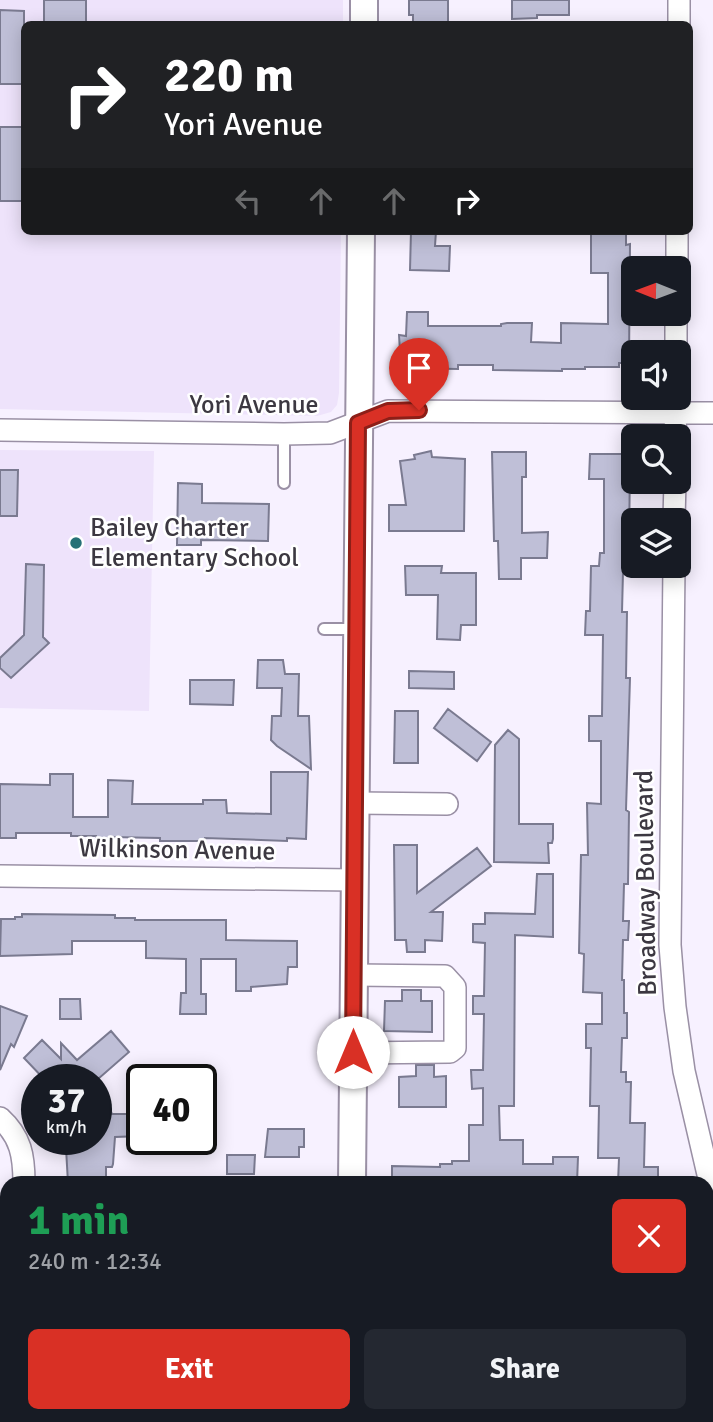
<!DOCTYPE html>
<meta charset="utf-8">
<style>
body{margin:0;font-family:Signika,sans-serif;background:#242831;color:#f1f3f6;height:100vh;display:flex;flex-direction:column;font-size:26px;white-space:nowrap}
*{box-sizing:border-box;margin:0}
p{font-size:23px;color:#9ea1a6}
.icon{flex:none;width:38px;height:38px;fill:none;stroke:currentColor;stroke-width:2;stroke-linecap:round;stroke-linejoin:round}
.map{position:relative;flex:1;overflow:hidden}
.drawer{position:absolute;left:0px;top:1176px;width:714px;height:247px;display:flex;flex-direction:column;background:#171b24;border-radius:21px 21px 0 0;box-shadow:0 4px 18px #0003}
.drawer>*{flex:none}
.banner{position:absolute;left:21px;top:21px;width:672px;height:214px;border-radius:10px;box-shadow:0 4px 18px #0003;background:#202124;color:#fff;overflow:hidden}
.needle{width:46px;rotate:271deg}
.fabs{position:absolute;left:621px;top:256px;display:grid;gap:14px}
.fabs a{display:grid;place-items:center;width:70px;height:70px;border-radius:10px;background:#171b24;box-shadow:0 4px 18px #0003;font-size:35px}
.speed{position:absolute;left:21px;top:1064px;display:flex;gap:14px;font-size:35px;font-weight:700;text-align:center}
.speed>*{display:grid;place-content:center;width:91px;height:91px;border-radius:50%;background:#171b24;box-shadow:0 4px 18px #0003;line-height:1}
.speed small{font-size:18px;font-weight:400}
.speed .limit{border:4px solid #111;border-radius:10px;background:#fff;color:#111}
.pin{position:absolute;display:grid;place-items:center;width:60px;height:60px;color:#fff;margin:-72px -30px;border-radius:50% 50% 50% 0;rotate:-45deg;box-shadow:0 0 7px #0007}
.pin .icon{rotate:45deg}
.me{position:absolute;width:77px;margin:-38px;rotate:0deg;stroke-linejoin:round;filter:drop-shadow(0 0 5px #0008)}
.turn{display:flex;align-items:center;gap:24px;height:147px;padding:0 28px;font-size:32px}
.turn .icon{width:91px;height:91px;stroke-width:2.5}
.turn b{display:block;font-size:49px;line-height:60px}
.lanes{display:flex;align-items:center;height:66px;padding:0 28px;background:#0003;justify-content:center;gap:35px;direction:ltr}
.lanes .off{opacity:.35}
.round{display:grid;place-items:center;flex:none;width:74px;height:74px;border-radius:10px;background:#242831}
.overview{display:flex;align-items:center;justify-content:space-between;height:119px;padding:0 28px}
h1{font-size:42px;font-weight:800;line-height:52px;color:#1e9e55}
.primary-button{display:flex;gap:14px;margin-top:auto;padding:14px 28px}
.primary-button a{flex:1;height:80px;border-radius:10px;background:#d93025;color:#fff;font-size:28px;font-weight:800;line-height:80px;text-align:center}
.primary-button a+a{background:#242831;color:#f1f3f6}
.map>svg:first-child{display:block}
.built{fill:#eee3fb}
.building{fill:#bfbfd7;stroke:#7a7a90;stroke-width:2}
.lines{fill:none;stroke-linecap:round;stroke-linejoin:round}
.service-casing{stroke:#9a90a5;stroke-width:14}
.minor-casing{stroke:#9a90a5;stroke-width:24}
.tertiary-casing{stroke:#9a90a5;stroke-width:30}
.service{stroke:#fff;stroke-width:10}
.minor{stroke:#fff;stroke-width:21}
.tertiary{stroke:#fff;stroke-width:26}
.route-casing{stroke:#8d1f18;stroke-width:18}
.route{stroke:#d93025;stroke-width:12}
.poi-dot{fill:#267176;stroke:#fff;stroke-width:2.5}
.labels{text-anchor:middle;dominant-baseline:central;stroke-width:5;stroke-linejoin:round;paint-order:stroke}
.street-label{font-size:26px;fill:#3c3841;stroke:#fff}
.poi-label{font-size:26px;fill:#3c3841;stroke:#fff;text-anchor:start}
</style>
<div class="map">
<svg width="713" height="1422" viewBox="0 0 713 1422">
<rect width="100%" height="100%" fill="#f7f1ff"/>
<path class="built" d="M0,0h343v24h-319v207h317l-2,162 -2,12 -6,7 -14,4 -317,-7z
M0,450l154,1 -5,260 -149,-3z"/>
<path class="building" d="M44,0h42v24h-42z
M409,0h39v24h-35v-9h-4z
M512,0h57v15h-32v3l-25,1z
M0,10l24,1v73h-24z
M0,127h24v74h-24z
M411,231h25l-1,15h15l-1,25 -39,-1z
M591,234h35v11l4,-1 -1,119h-10v4h-34v2h-23v2l-69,-1v-5h-35v4l-57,-1 -2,-33 7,1 1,-24h21v14h73v-2l6,-1h25l-1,19 30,1v-20l47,1v-51h-17z
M431,451l1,6 33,2 -1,72h-75v-26h17l-6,-44 15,-2 -1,-4z
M492,452h34v25h-4v56l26,-1 -1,26h-26v21h-22l-1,-38h-4z
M590,454h36l-1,11h5l-1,79h-3v28h-3l-1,40h5l-1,66h4l-4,132 3,2 -1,72h-4l-1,37h6l-1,19h-5l-1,40h2v33h3v25h-5l-1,34h5v10h5l-1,41h15l-1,44h14v16h-40l1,-25h-21l1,-52h-9l1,-58h-5v-24h16v-31l-19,-1 1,-38 -5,-1 2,-98h7l-1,-52 14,1v-63h-12v-25h13l1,-81h-18l1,-24h4l1,-45h8l1,-13h4v-74h-15z
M0,470h18l-1,46h-17z
M178,483l24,1v19l67,1 -1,37 -67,-1v5h-24z
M26,564l18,1 -1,72 6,6 -38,35 -11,-10v-10l24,-23z
M405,566h37l-1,7h35v52h-15l-1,15 -23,-1 1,-44h-32z
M258,660h25l2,14h14l-1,42h11l2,53 -34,-23 -6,-6 1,-24h9l1,-28h-25z
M409,671l45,1v17l-45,-1z
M190,680h44l-1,25 -43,-1z
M448,709l43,33 -14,19 -43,-33z
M395,711h23v52h-24z
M508,730l11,9v85h34v15l-1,4h-4l1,20 -55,-1 1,-117z
M271,772h37l-2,67 -19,-1v3l-82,-3v3h-45v-3l-49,-1v3h-15v-4h-25v-3h-55v5h-16v-54l50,1v-11h23v43h35v-37l25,1 -1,23h71v-4h23l1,13 44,1z
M394,845h23v48l60,-45 14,18 -60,46h12l-1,29 -17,-1v12h-18l-1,-12h-11z
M537,874h16v63l-38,-2 -1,171h-15l1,34h23v24h30v-7h25l-1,26h-185v-17l48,1v-3h12v-3h17v-36h14v-37l-11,1 -1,-19h12l1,-56h-11v-18h11l1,-53 -12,-1v-18h12v-11l50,1z
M22,914l93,1v3h20v2h91v20l71,1v26h-9l-1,17 -36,3v4h-15v-32h-35v35h5v20h-26l1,-21h5v-34l-40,-1v-17h-74v13l-72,2 1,-37h14v-2h7z
M402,990h19v11h11v31l-48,-1 1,-30h17z
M60,999h20l1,20h-21z
M0,1006l27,10 -13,31 -3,-3 -11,26z
M111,1031l18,21 -31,27 14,35h30v22l-27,1 -2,27 -1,3h-6v16h-38l-2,-35h12v-9h18v-59h-51l-21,-22 18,-18 19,19v-16l16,17z
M416,1065h18v12l12,-1v31h-47v-30l17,-1z
M268,1129h36v18h-5v10h-34z
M227,1155h28l-1,19h-27z"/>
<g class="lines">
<defs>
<path id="service" d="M284,483v-49
M324,629h33"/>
<path id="minor" d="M679,24v-24
M677,268v-37
M676,352v-39
M0,430l284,4 46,-1 58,-22 325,2
M675,436l1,-39
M674,520l1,-39
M674,565l-4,380 5,62 9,64 29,125
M355,803l92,1
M0,876l354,4
M353,1053l97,-1 5,-4v-61l-10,-11 -91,-1
M0,1118c21,19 24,38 24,65
M707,1246h6
M20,1422v-6"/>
<path id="tertiary" d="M364,24v-24
M352,1183l9,-952
M350,1422v-6"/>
</defs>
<use href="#service" class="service-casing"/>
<use href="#minor" class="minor-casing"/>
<use href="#tertiary" class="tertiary-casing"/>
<use href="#service" class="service"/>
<use href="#minor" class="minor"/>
<use href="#tertiary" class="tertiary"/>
</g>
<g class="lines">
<defs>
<path id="route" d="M353,1052l5,-629 30,-12 31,-1"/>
</defs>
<use href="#route" class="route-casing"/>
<use href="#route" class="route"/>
</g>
<circle class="poi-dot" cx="76" cy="543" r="7"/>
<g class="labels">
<g class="street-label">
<text x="254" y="405">Yori Avenue</text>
<text transform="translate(177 850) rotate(1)">Wilkinson Avenue</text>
<text transform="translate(646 883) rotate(-91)">Broadway Boulevard</text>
</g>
<g class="poi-label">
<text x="90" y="528">Bailey Charter<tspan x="90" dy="30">Elementary School</tspan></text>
</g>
</g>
</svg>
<div class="fabs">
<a><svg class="needle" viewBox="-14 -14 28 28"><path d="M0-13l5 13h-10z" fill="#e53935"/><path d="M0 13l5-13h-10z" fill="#9ea1a6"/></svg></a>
<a><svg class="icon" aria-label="sound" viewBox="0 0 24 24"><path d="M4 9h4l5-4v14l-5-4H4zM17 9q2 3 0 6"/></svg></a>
<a><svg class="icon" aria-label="search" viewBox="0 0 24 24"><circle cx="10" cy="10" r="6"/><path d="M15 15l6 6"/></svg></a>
<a><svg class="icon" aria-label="layers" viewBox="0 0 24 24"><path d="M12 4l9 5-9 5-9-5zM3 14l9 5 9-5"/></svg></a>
</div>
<div class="speed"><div>37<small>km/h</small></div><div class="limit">40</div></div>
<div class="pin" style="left:419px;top:410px;background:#d93025"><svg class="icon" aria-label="arrive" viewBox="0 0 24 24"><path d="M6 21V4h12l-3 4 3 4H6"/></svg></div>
<svg class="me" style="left:353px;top:1052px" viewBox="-20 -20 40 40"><circle r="19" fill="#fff"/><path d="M0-13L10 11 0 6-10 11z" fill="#d93025"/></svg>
<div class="banner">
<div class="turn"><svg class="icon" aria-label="right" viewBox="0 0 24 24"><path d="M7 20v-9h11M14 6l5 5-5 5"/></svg><div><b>220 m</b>Yori Avenue</div></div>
<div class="lanes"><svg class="icon off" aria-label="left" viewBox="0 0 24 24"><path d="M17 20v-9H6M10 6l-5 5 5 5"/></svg><svg class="icon off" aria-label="ahead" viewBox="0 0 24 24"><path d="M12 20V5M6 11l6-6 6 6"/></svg><svg class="icon off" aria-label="ahead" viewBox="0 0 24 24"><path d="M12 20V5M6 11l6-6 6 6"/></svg><svg class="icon" aria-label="right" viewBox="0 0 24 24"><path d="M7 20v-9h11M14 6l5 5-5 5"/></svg></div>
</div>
<section class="drawer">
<div class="overview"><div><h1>1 min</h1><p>240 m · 12:34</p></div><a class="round" style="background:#d93025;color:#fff"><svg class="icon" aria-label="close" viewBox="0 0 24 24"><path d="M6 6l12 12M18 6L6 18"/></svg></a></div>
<div class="primary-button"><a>Exit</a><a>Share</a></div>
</section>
</div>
